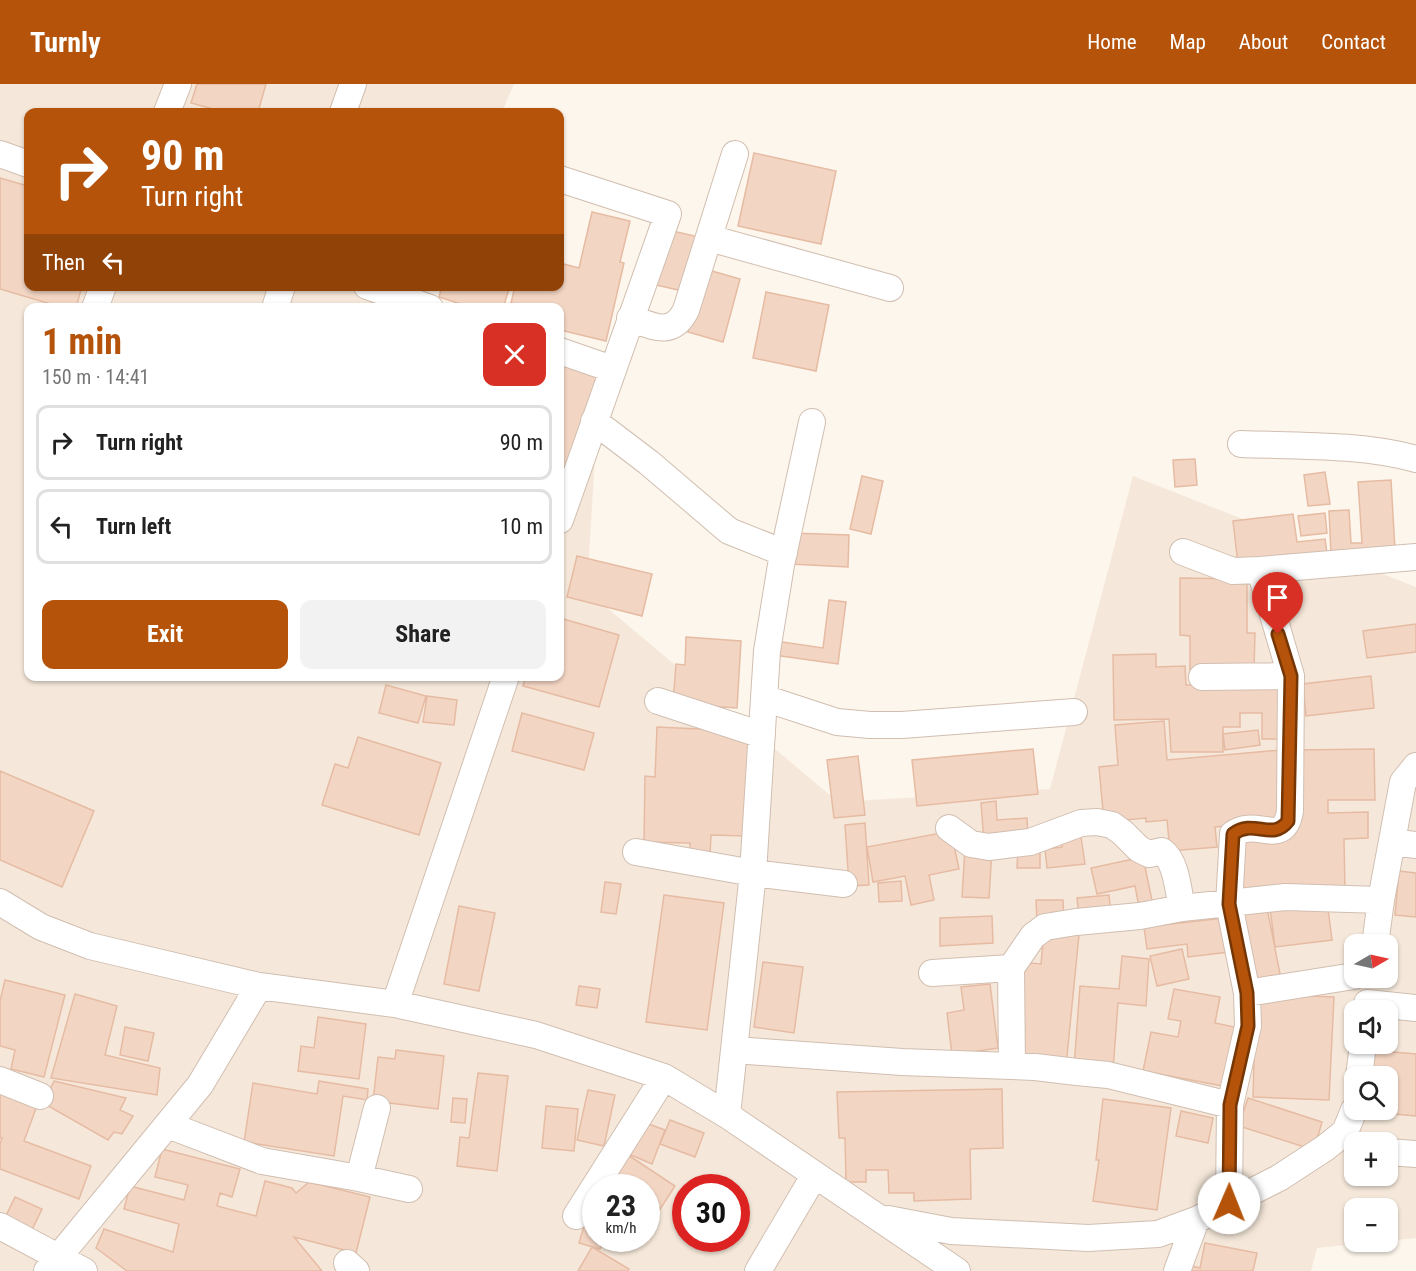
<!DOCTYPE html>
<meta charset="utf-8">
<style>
body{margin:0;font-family:"Roboto Condensed",sans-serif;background:#f2f2f2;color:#222;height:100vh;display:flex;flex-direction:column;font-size:22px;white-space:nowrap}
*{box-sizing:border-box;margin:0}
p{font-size:20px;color:#767676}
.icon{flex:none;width:33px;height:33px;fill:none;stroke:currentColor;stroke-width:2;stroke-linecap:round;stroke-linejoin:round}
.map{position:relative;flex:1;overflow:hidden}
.sheet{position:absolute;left:24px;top:219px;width:540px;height:378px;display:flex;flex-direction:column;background:#fff;border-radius:12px;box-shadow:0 2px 4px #0004}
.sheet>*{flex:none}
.top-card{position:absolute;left:24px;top:24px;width:540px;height:183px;border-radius:12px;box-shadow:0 2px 4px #0004;background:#b45309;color:#fff;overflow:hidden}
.needle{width:39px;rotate:81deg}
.fabs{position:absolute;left:1344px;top:850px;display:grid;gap:12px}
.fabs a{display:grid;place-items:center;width:54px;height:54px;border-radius:12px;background:#fff;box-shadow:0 2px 4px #0004;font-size:30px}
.speed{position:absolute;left:582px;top:1090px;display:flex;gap:12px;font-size:30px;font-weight:700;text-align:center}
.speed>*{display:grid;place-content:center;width:78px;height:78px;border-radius:50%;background:#fff;box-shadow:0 2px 4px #0004;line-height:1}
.speed small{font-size:15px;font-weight:400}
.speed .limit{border:9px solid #d22;background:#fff;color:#111}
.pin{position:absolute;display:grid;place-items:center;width:51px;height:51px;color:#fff;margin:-62px -26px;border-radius:50% 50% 50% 0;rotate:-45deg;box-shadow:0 0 6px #0007}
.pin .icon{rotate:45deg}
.me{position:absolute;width:66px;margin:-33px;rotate:1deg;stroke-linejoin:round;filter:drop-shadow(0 0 4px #0008)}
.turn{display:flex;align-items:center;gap:21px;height:126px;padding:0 18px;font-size:27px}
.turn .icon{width:78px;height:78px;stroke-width:2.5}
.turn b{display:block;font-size:42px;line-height:51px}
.then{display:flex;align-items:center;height:57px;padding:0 18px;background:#0003;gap:12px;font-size:22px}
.round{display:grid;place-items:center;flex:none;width:63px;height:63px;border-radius:12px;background:#f2f2f2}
.overview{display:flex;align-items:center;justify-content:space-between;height:102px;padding:0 18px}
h1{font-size:36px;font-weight:700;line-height:45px;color:#b45309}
.primary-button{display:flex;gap:12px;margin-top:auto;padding:12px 18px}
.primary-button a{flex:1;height:69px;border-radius:12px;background:#b45309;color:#fff;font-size:24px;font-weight:700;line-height:69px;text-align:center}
.primary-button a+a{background:#f2f2f2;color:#222}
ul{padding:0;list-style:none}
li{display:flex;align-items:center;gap:18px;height:75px;margin:0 12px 9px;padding:0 6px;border:3px solid #e0e0e0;border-radius:12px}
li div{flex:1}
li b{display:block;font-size:22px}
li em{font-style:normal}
header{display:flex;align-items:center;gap:36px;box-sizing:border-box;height:84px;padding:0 30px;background:#b45309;color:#fff}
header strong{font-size:28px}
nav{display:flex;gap:33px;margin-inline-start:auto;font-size:21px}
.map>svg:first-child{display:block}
.residential{fill:#f5e8da;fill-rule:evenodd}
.building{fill:#f3d5c3;stroke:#e6bba3;stroke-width:1.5}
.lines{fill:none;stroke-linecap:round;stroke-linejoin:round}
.street-casing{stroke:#d1beb0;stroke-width:28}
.street{stroke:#fff;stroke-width:26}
.route-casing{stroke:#753606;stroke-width:15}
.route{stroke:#b45309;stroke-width:10}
</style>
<header>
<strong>Turnly</strong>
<nav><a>Home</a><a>Map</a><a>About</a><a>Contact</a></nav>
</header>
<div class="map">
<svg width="1416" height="1187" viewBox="0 0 1416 1187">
<rect width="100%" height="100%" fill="#fdf6ec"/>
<path class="residential" d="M0,0h514l-12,28h-474v174l402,1 -8,20 -394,1v368h532v-306l39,18 -12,203 251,211 212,-13 83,-313 283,111v651l-28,3v-32h-34v33h21l-58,6 -6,23h-1311zM1354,861h34v33h-34zM1354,927h34v33h-34zM1354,993h34v33h-34zM1354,1059h34v33h-34zM596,1104h50v51h-50zM686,1104h50v51h-50z"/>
<path class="building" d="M197,0h69l-8,28h-34l-33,-9z
M754,69l82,18 -15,73 -83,-18z
M0,94l28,8v100h54l-6,22h-12l-64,-19z
M592,128l38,9 -10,41 4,1 -18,78 -46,-11v-22h-30l-19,-5 4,-17h45v-23l19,5z
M668,146l31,7 -12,55 -31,-7z
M705,185l35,10 -17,63 -35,-10z
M442,202h68l-7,22h-30l-34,-11z
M766,208l63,13 -13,66 -63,-13z
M372,216l24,8h-26z
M560,277l38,12 -34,108 -4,-2z
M1195,375l2,26 -22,2 -2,-27z
M1325,388l5,32 -22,2 -4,-31z
M862,392l21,5 -12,53 -21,-5z
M1391,396l4,70 -64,3 -2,-42 20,-1 2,33h11l-4,-61z
M1325,429l2,20 -26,3 -3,-20z
M1293,430l4,28 28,-3 2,14 -89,11 -5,-43z
M791,449l58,2 -1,32 -58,-3z
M577,472l75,18 -10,42 -75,-19z
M1180,494l67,1v54h8l-1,37h-64v-34l-10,-1z
M829,516l17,2 -8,62 -64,-9 2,-14 47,7z
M560,534l59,17 -20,72 -76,-21 3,-10h34z
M1416,540v28l-49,6 -4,-27z
M686,553l55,4 -4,67 -64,-4 3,-40 9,1z
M1156,570v13l29,-1 1,19 95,-1 1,55h-20v-26h-22v14h-17v25h-52l-2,-33 -55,1 -1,-65z
M1371,592l3,32 -68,8 -3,-32z
M386,601l40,11 -8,27 -39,-10z
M427,612l30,4 -3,25 -31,-3z
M522,629l72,20 -10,37 -72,-19z
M1164,637l3,39 114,-10 6,71 -72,6 2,20 -47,4 -3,-31 -21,2v-4l-42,4 -5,-55 19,-2 -3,-40z
M657,643l64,3v5l29,1 -3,100 -36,-1 -1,21 -20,-1v-12l-46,-1 1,-66 10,1z
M1258,646l2,15 -35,5 -2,-16z
M358,653l83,26 -22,72 -97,-30 13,-41 13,4z
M1033,665l5,45 -121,12 -5,-46z
M1374,665l1,51h-47v13l40,-1v26l-24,1 1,51 -106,3 -1,-57 58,-15 -2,-71z
M858,672l7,59 -31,3 -7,-58z
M0,687l94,40 -32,76 -62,-27z
M996,717l1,19 30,-2 1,22 -44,3 -3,-40z
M865,739l4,62 -20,1 -4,-61z
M1080,746l5,34 -38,4 -2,-19 17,-2 -2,-15z
M951,747l8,38 -30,6 5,25 -23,5 -6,-29 -32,6 -6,-35z
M1018,762h22v22h-23z
M965,764l27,1 -3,49 -27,-1z
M1143,773l11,53 -14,2 -5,-26 -38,8 -6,-26z
M1399,787l17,2v44l-21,-2z
M901,797l1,20 -23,1 -1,-19z
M605,798l16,2 -5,30 -15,-2z
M664,811l60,8 -17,127 -61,-8z
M1109,811l2,19 -32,3 -2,-19z
M1036,816h27l1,21 -27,1z
M1327,817l5,39 -57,7 -5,-39z
M1266,819l16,81 -32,6 -15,-80z
M459,822l36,7 -16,78 -35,-7z
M992,832l1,27 -53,3v-28z
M1224,834l5,34 -41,5 -1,-13 -40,5 -3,-22z
M1044,847l35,4 -13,131 -51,-5 5,-99 21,2z
M1182,865l7,30 -32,7 -7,-30z
M1122,872l27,3 -3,47 -28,-3 -5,67 -39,-3 6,-81 39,3z
M763,878l40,5 -9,66 -40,-6z
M5,896l60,15 -21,82 -33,-8 4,-19 -15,-4v-45z
M990,900l8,64 -46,7 -5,-42 17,-3 -3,-23z
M579,902l21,3 -3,19 -21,-3z
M1174,905l46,8 -5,26 24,5 -11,59 -85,-16 8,-39 27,5 3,-16 -13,-2z
M75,910l42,12 -12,49 55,13 -3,27 -106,-17z
M1256,910l78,3 -5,103 -76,-3z
M318,933l48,7 -7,55 -61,-8 3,-25 13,2z
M125,943l29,6 -6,28 -28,-6z
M396,966l48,6 -6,53 -65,-8 5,-44 17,2z
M1371,966l45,4v62l-56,-5 28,-1v-33h-26z
M478,989l30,3 -11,95 -40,-5 3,-29 9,1z
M54,997l72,17 -6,12 13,6 -11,18 -8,-2 -6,8 -65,-37z
M319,997l49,8 -1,11 -24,-4 -9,60 -90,-14 9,-59 64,11z
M0,1005l38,14 -14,38 67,25 -12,33 -79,-30v-25l2,-6h-2z
M1002,1005l1,59 -33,1 1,50 -57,2v-8h-25l-1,-23h-22v12h-20l-1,-44h-6l-2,-46z
M588,1006l27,5 -11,51 -27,-6z
M453,1014l14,1 -2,24 -14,-1z
M1248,1014l74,24 -8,28 -75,-24z
M1103,1015l68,9 -14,102 -64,-9 6,-41h-3z
M546,1022l32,3 -4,42 -32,-3z
M1181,1027l32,7 -5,25 -32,-7z
M670,1036l34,13 -9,24 -35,-13z
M643,1038l22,8 -13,34 -21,-9z
M162,1065l78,20 -8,28 -12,-4 -3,13 39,10 9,-35 27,7 4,5 13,-11 61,15 -14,56 -62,-16 28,34h-195l-31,-23 8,-19 69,23 6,-28 -55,-15 6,-23 54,14 4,-15 -33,-8z
M625,1069l50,33 -29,45v-43h-44z
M15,1113l27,12 -12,25 -27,-12z
M587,1132l9,3v20h7l-3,10 -21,-6z
M620,1155h21l-6,10z
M1205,1159l52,10 -4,18h-62l1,-5 8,2z
M592,1163l37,22 -1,2h-50z"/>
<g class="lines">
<defs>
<path id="street" d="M167,28l11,-28
M343,28l10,-28
M0,70l28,10
M560,95l108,35 -108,306
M709,154l181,50
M367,202l63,22
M95,224l8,-22
M275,224l7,-22
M630,234c23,8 42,20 56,-8l49,-156
M560,267l52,18
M594,337l54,41 81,69 55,22
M812,338l-31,143 -14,86 -14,222 -19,177 168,12 133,5 42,5 31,3 122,30
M1241,360c55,2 122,0 175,15
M1183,468l50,19 27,-1
M1202,593l89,-1
M764,614l73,24 33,3h32l172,-13
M658,617l104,34
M949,744l22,16 18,3 41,-5 51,-19 16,-1 15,3 11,8 16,16 10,5 13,-3c15,11 16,40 20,57
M1392,758l24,3
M636,768l117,21 91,11
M0,818l41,25 49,19 169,40 136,18 141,31 128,42 63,38 230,156
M1375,861l6,-45 22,-118 13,-16
M932,889l79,-5
M1247,909l107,-17
M1367,919l49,5
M395,920l111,-328
M1012,982l-1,-98 22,-32 12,-9 31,-5 64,-6 42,-8 103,-11 96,3
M1359,993l4,-33
M0,996l40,16
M727,1031l7,-65
M168,1041l94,36 97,17 50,11
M1388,1068l28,2
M359,1094l18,-70
M1229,1119l1,-98 18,-79 -1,-33 -18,-89 4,-70c23,-17 51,15 57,-23l1,-135 -31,-106 156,-13
M576,1132l88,-139
M888,1135l63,12 137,7 70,-4 38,-14 83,-42 46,-30 20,-16 9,-22
M0,1142l84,45
M347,1179l9,8
M47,1187l153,-186 59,-99
M758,1187l56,-95
M1177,1187l19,-51"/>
</defs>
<use href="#street" class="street-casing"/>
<use href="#street" class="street"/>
</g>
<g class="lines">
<defs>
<path id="route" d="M1229,1119l1,-98 18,-79 -1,-33 -18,-89 4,-70c21,-16 39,8 55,-13l3,-145 -13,-42"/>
</defs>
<use href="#route" class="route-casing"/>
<use href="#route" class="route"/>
</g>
</svg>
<div class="fabs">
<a><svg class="needle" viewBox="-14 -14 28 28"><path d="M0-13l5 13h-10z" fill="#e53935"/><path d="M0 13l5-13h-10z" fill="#767676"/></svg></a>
<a><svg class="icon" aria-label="sound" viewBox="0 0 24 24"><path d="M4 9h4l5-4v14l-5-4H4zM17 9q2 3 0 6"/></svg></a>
<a><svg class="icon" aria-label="search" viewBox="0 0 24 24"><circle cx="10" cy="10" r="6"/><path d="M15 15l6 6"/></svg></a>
<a>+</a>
<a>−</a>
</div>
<div class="speed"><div>23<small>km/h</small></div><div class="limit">30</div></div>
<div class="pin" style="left:1278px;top:550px;background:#d93025"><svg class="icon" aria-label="arrive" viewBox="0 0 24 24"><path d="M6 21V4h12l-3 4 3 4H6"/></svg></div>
<svg class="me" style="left:1229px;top:1119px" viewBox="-20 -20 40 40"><circle r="19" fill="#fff"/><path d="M0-13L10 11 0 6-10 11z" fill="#b45309"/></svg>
<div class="top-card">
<div class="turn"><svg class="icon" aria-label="right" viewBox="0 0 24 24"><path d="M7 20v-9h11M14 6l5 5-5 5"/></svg><div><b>90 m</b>Turn right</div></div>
<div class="then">Then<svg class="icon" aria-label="left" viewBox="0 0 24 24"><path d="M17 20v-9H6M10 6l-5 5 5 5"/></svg></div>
</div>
<section class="sheet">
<div class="overview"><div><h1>1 min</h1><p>150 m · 14:41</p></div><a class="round" style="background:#d93025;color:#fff"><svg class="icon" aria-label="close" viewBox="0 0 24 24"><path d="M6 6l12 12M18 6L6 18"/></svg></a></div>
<ul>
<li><svg class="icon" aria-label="right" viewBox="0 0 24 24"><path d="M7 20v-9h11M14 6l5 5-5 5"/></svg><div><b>Turn right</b></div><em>90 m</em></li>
<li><svg class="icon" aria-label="left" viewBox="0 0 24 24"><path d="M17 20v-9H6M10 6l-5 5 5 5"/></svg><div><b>Turn left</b></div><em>10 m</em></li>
</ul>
<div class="primary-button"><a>Exit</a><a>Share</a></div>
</section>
</div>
